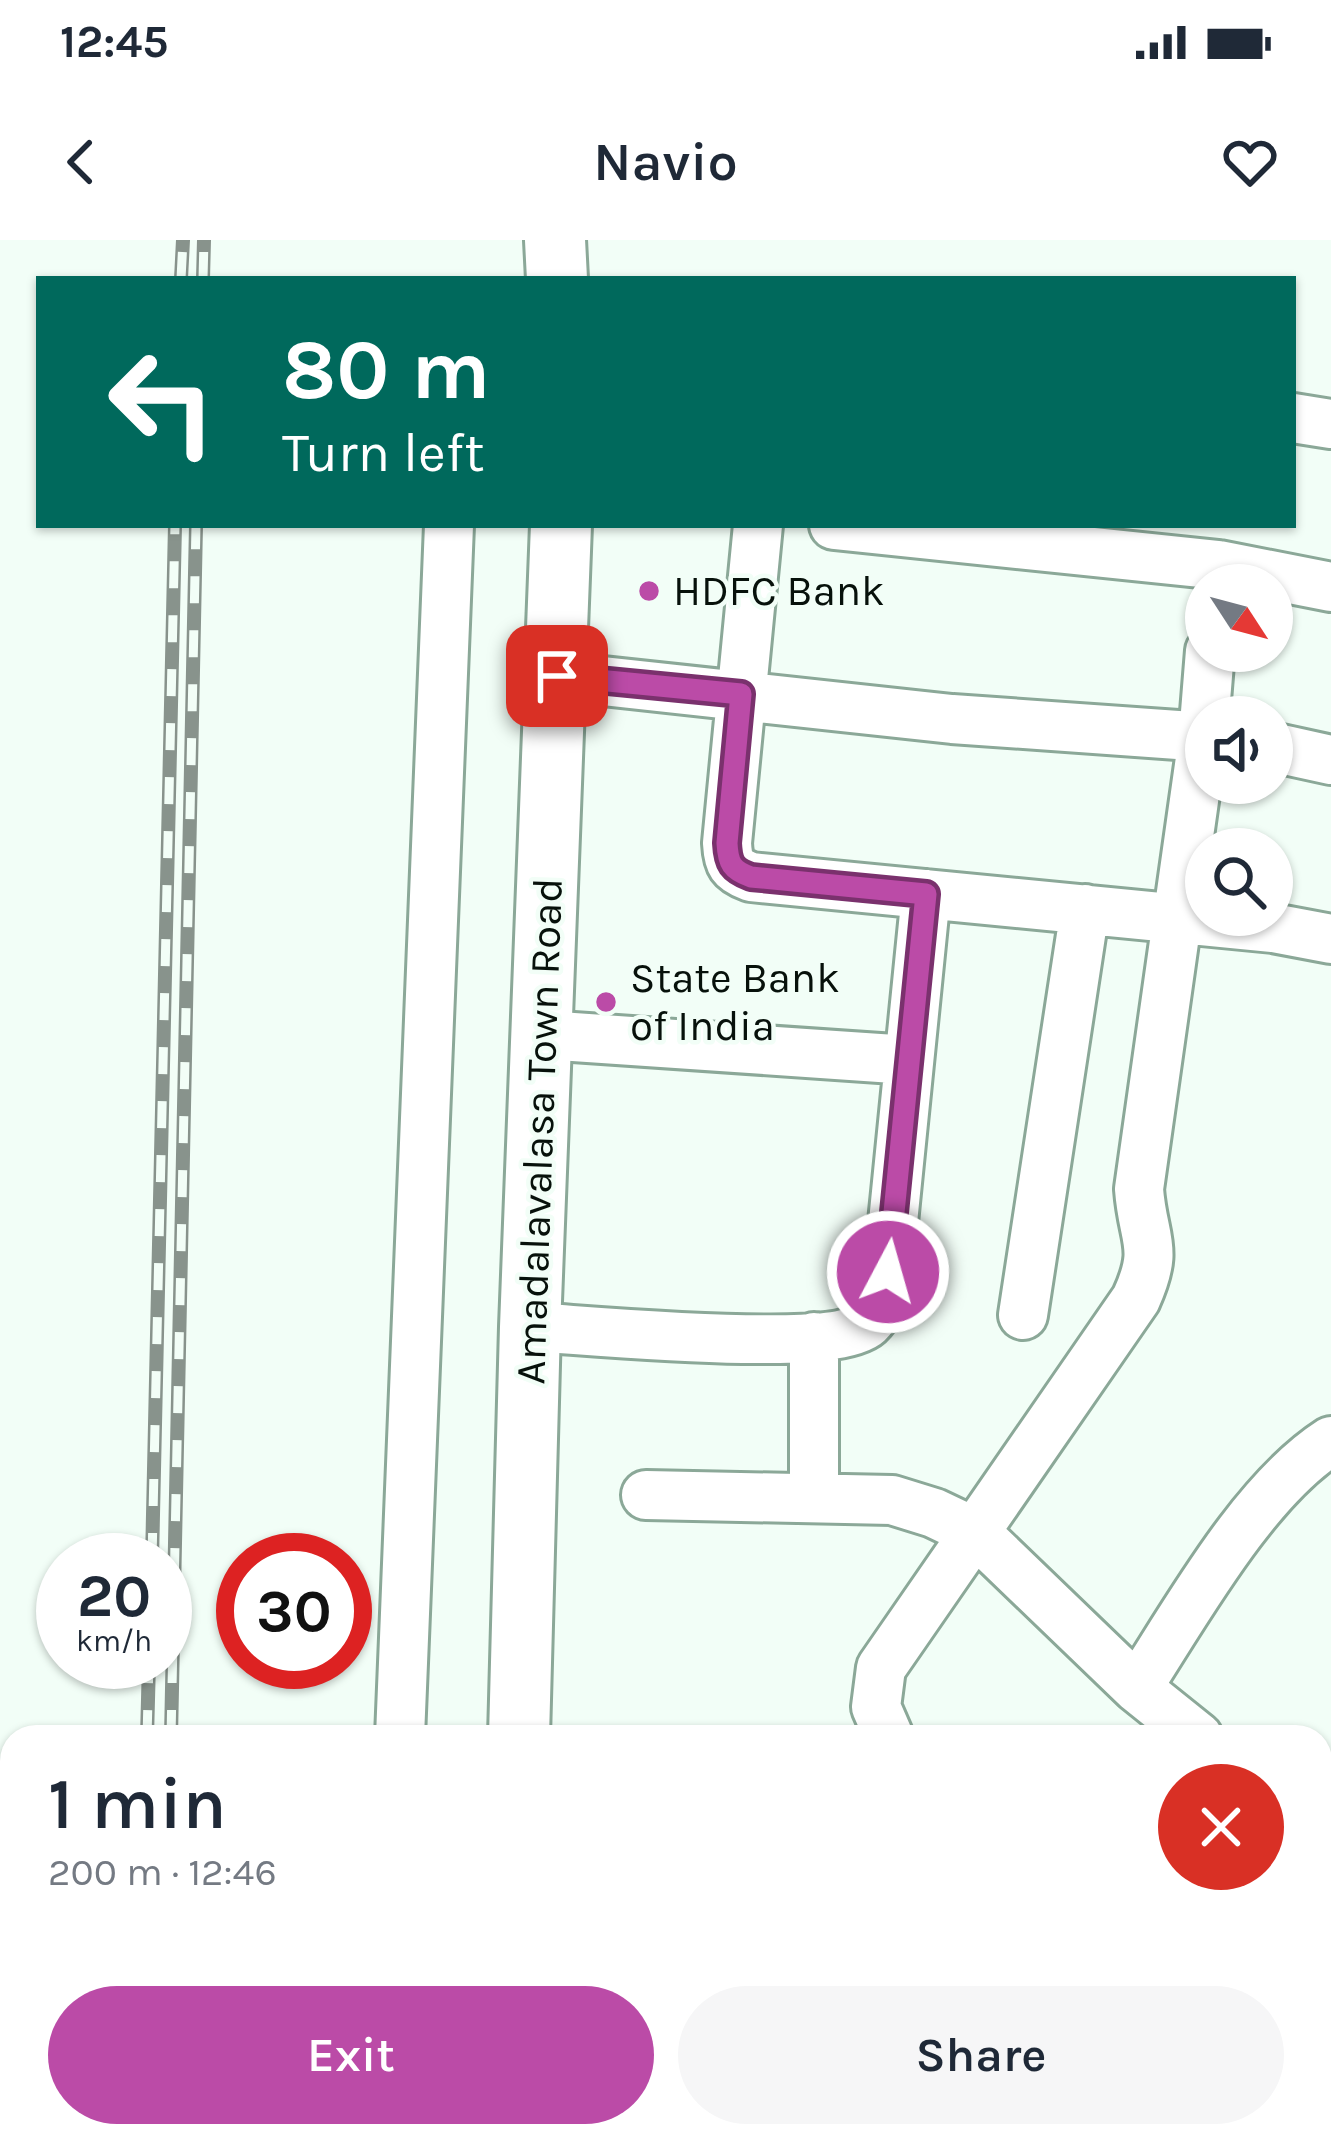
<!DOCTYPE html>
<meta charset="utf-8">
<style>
body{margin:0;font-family:Karla,sans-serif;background:#f6f6f7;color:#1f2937;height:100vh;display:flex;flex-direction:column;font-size:45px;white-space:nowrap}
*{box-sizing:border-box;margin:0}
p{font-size:39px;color:#747a83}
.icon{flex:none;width:66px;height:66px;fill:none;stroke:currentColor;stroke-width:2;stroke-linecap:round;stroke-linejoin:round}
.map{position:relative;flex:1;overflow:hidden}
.drawer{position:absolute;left:0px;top:1485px;width:1332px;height:423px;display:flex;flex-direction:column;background:#fff;border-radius:36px 36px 0 0;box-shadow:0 3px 9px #0004}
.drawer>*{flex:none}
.guide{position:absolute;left:36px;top:36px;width:1260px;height:252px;border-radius:0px;box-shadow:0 3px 9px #0004;background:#00695c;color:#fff;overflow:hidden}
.needle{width:78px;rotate:126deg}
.tools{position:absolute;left:1185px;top:324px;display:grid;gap:24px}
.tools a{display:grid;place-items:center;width:108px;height:108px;border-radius:50%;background:#fff;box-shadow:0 3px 9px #0004;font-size:60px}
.speed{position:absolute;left:36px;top:1293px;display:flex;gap:24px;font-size:60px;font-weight:700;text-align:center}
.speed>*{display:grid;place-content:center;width:156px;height:156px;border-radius:50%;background:#fff;box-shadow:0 3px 9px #0004;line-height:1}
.speed small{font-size:30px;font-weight:400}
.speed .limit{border:18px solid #d22;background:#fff;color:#111}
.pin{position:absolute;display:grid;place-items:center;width:102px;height:102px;color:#fff;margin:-51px;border-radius:24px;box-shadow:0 6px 18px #0006}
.me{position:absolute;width:132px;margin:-66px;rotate:6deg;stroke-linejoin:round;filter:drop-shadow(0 0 9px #0008)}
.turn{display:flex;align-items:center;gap:42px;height:252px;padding:0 48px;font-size:54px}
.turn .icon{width:156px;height:156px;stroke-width:2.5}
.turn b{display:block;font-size:84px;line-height:102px}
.round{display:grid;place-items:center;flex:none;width:126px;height:126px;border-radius:63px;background:#f6f6f7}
.overview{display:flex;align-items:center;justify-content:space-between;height:204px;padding:0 48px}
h1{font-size:72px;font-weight:600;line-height:90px}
.primary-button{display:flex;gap:24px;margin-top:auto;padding:24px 48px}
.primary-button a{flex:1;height:138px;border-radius:72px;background:#bb4ba7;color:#fff;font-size:48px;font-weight:600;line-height:138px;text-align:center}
.primary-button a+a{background:#f6f6f7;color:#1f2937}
.status{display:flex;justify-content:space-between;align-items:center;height:84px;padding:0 60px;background:#fff;direction:ltr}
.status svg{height:33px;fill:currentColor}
header{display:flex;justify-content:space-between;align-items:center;height:156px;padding:0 48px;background:#fff;font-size:54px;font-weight:600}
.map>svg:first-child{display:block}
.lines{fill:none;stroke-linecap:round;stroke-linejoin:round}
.minor-casing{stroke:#8ba898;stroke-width:54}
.major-casing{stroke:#8ba898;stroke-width:66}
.minor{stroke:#fff;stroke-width:48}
.major{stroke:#fff;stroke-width:60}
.rail-casing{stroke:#88938c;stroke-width:14}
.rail{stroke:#f2fef7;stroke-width:9;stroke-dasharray:27;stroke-linecap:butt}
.route-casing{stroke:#7a316d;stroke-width:30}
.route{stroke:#bb4ba7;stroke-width:21}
.poi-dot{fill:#bb4ba7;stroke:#f2fef7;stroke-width:4.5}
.labels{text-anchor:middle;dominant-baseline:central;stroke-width:9;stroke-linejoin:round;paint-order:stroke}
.poi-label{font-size:42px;fill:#07110b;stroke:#f2fef7;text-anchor:start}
.street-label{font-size:42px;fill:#07110b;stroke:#f2fef7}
</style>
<div class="status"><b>12:45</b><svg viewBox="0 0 49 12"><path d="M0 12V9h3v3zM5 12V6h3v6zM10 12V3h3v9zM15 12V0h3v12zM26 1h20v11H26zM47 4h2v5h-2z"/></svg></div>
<header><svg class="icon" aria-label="back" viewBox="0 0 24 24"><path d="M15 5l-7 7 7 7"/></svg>Navio<svg class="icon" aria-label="heart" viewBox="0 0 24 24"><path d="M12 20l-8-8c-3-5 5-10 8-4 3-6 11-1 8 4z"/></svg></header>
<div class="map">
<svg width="1331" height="1907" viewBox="0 0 1331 1907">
<rect width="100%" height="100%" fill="#f2fef7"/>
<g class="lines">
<defs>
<path id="minor" d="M1293,178l38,6
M758,285l-31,318c1,21 5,27 24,34l522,51 58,11
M834,285l385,40 112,22
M557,436l395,43 254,18
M1272,507l59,13
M544,795l365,25
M1023,1075l62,-406
M530,1087c58,3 303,28 338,-4 14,-13 15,-33 20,-51l38,-378
M646,1255l246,5 42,13 42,20 161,155 61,49
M814,1258v-161
M1137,1448c50,-77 116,-197 194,-247
M400,1497l49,-1212
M889,1497l-13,-30 5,-39 255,-369c24,-53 7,-57 3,-110l64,-452 7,-86
M1320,1584l11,8
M1028,1896l30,11"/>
<path id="major" d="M555,0l2,39
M519,1497l11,-410 31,-802
M504,1907v-11"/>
</defs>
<use href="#minor" class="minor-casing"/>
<use href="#major" class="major-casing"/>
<use href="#minor" class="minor"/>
<use href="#major" class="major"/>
<defs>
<path id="rail" d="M181,39l2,-39
M203,39l1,-39
M152,1320l23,-1035
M147,1497l2,-75
M171,1497l25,-1212
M136,1907v-11
M161,1907v-11"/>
</defs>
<use href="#rail" class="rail-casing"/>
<use href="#rail" class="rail"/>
</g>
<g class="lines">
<defs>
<path id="route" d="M557,436l184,18 -14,149c1,21 5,27 24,34l175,17 -38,378"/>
</defs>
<use href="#route" class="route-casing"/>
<use href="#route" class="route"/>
</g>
<g class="poi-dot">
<circle cx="649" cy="351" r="12"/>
<circle cx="606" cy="762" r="12"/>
</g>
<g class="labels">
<g class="poi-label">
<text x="673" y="351">HDFC Bank</text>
<text x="630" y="738">State Bank<tspan x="630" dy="48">of India</tspan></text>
</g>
<g class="street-label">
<text transform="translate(539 891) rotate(-88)">Amadalavalasa Town Road</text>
</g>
</g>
</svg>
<div class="tools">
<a><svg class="needle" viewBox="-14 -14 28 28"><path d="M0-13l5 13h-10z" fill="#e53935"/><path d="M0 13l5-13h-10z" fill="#747a83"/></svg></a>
<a><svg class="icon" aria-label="sound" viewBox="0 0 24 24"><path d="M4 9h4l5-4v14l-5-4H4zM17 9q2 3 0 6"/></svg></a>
<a><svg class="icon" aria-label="search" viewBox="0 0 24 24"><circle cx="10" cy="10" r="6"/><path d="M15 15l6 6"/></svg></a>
</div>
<div class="speed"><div>20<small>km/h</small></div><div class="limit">30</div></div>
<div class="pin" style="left:557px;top:436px;background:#d93025"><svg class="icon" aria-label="arrive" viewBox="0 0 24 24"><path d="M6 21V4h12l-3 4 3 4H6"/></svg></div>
<svg class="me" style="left:888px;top:1032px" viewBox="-20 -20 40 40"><circle r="17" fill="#bb4ba7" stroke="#fff" stroke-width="3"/><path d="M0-11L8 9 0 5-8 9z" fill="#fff"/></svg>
<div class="guide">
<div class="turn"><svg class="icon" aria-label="left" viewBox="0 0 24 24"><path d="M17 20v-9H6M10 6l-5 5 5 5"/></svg><div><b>80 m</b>Turn left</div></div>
</div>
<section class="drawer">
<div class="overview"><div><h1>1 min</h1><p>200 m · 12:46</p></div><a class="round" style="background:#d93025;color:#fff"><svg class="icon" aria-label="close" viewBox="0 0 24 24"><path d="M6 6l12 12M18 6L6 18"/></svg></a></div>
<div class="primary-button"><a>Exit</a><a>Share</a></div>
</section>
</div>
